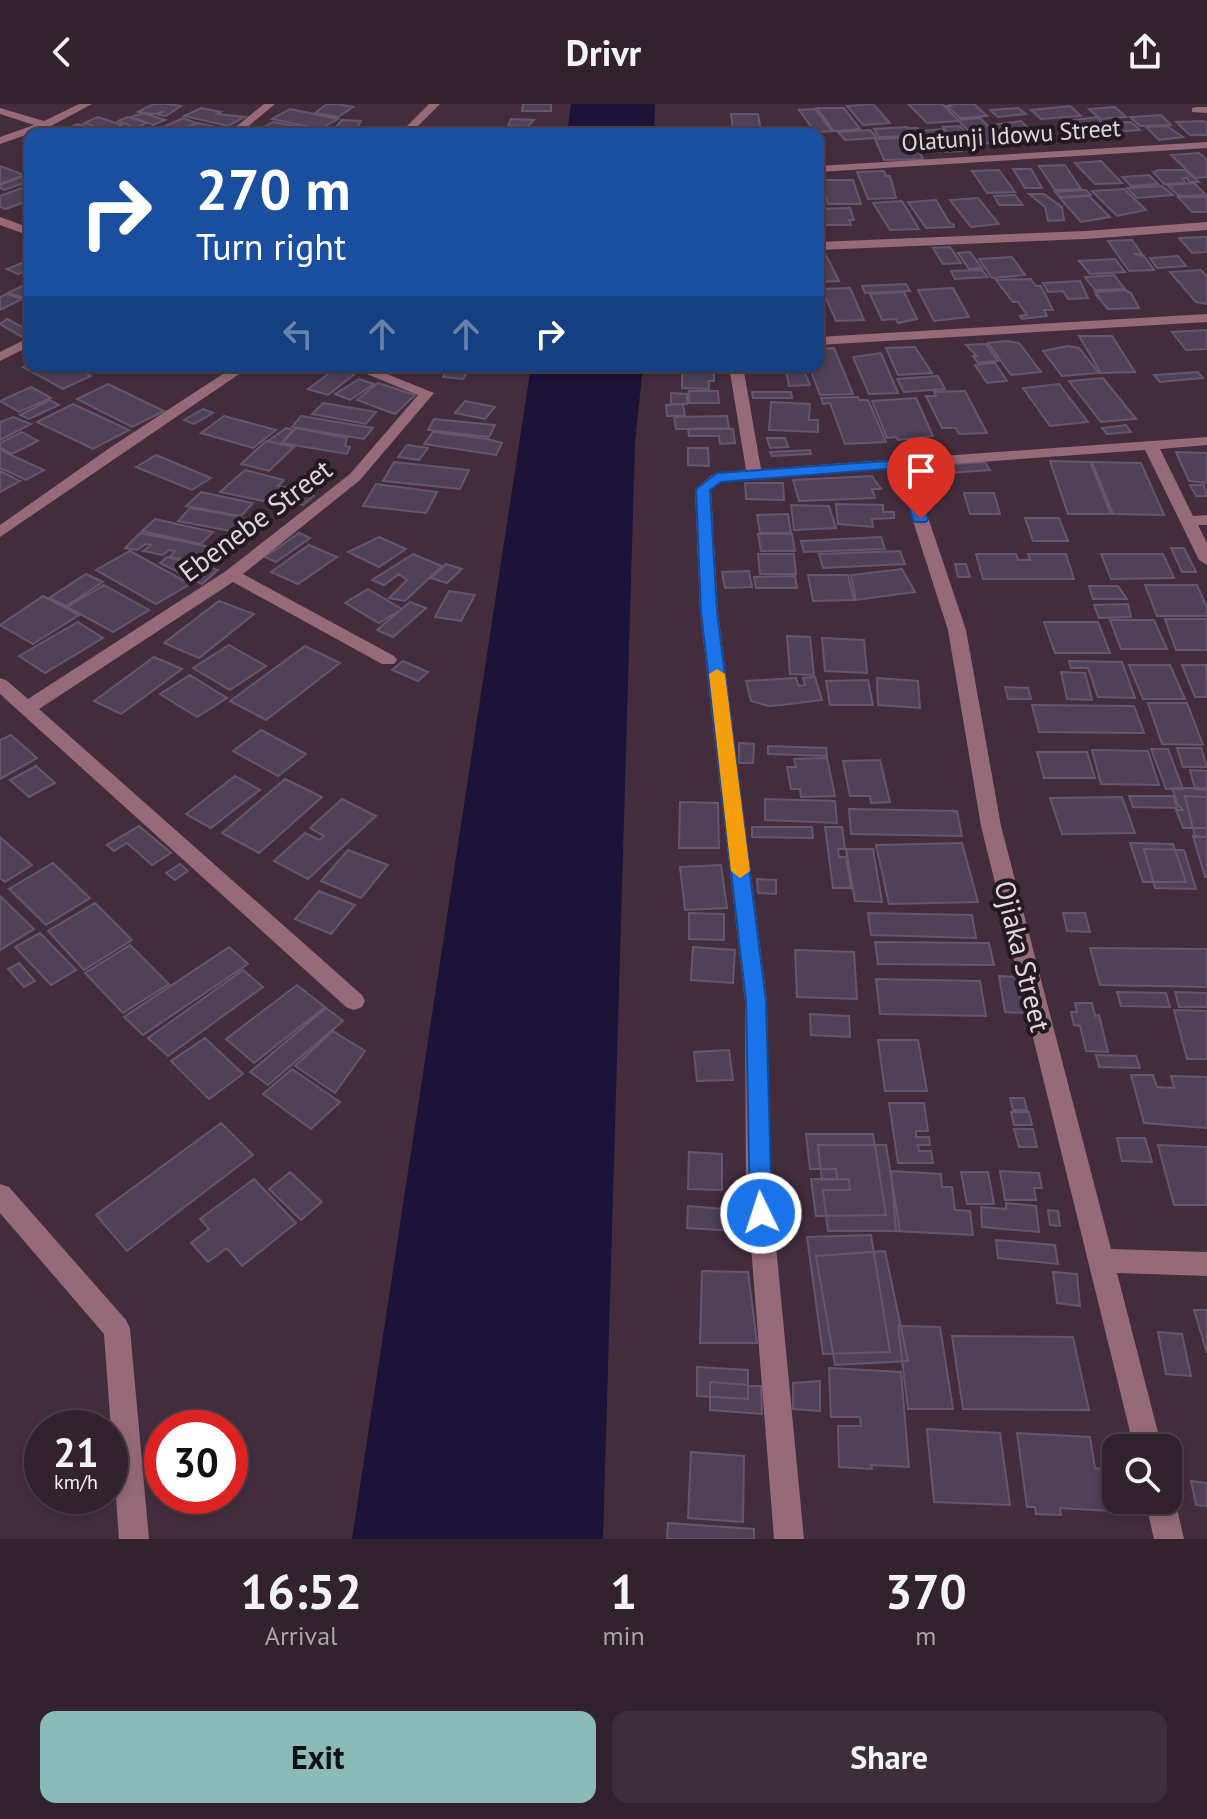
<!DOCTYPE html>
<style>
body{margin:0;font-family:"PT Sans",sans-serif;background:#3d2f3a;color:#f1f3f6;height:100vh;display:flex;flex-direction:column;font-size:30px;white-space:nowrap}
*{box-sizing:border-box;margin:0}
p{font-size:26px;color:#a8a4aa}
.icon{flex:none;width:44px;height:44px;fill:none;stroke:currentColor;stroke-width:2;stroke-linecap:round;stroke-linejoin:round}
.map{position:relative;height:1435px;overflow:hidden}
.drawer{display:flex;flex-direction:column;background:#32222e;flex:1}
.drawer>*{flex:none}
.hud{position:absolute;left:24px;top:24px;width:800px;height:244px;border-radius:16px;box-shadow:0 4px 12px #0003,0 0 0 2px #4d3f4a;background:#1a4fa0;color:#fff;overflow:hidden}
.controls{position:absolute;left:1102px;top:1330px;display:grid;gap:16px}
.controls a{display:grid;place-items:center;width:80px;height:80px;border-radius:16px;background:#32222e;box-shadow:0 4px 12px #0003,0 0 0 2px #4d3f4a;font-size:40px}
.speed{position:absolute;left:24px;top:1306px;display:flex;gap:16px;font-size:40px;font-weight:700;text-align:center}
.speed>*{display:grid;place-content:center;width:104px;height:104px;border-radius:50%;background:#32222e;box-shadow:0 4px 12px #0003,0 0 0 2px #4d3f4a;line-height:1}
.speed small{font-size:20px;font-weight:400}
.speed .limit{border:12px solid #d22;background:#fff;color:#111}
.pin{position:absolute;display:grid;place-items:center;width:68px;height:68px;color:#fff;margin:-82px -34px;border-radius:50% 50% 50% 0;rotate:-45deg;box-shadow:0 0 8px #0007}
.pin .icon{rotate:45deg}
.me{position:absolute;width:88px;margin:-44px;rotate:356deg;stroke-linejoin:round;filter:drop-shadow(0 0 6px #0008)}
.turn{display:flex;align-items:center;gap:28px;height:168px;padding:0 40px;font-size:36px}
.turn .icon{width:104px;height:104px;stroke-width:2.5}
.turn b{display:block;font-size:56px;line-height:68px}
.lanes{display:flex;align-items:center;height:76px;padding:0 40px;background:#0003;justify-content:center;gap:40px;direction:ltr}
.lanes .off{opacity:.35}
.eta{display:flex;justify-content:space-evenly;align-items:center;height:136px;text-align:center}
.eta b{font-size:48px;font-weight:600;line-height:56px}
.cta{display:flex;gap:16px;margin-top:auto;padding:16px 40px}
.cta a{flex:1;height:92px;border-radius:16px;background:#8bbbb9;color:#111;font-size:32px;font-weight:600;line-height:92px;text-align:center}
.cta a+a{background:#3d2f3a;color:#f1f3f6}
header{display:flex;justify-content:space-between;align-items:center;height:104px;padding:0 40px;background:#32222e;font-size:36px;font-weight:600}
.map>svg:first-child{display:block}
.water{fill:#1c1339}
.building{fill:#4f4157;stroke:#65566d;stroke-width:2}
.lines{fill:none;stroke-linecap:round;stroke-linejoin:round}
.minor{fill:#966a78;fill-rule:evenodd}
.route{fill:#1a73e8;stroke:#114b97;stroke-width:2}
.slow{fill:#f59e0b}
.labels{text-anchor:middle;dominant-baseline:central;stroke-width:8;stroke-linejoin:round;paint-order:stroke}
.far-street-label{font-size:24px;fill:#e2d4de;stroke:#231920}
.street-label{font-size:28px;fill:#e2d4de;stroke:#231920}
</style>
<header><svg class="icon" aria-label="back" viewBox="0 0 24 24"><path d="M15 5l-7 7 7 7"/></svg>Drivr<svg class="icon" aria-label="share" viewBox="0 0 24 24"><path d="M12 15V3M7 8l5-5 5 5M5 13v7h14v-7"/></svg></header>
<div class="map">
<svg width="1207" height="1435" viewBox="0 0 1207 1435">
<rect width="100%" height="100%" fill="#432d3d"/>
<path class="water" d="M571,0h84l-1,30h-87z
M531,262h112l-8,77 -32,1096h-251z"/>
<path class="building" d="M153,0h13l15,2 -15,10 -7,-1 5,-4 -9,3 -17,-2z
M327,0h10l16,3 -15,10 -23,-4z
M523,0h28v7h-29z
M873,0l17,19 -27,2 -16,-19z
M908,0h34l17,17 -32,2z
M949,0h25l13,12 -27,2 -13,-12h4z
M1070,2l11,10 -40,3 -10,-9z
M1115,3l11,10 -26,2 -11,-10z
M201,4l20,4 -4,2 28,3 -17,9 -44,-10z
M817,4h27l16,21 -26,2z
M1018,4l8,6 -28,3 -8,-7z
M290,5l48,10 -18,10 -48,-10z
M815,5l17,22 -17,1 -16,-22z
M143,9l22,7 -12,5 -22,-8z
M731,10h27l3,17h-28z
M1161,11l10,10 -31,1 -10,-9z
M98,13l24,8 -13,6 -25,-8z
M128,13l19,6 -11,5 -18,-7z
M1097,13l15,15h-27l-12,-12z
M183,14l13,5 -20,8 -13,-4z
M980,14l24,24 -23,2 -23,-24z
M511,15l23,1 -7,7 -19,-1z
M342,16l19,1 -6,11 -23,-1z
M1021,17l13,13 -30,2 -11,-11z
M1204,17l3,2v12h-17l-14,-13z
M273,18l54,10 -73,1z
M1131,18l9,8 -26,2 -8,-9z
M198,19l31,7 -7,4 -38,-4z
M78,20l31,10 -54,-1z
M960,22l15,17 -17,1 -15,-17z
M1167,22l16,11 -24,3 -13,-13z
M907,23l5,9 -33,1 -5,-8z
M908,24h10l18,24h-11z
M943,25l18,22 -21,1 -18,-21z
M870,26l7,8 -32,2 -7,-8z
M913,34l10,21 -39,1 -9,-21z
M1199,49l8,7v17l-12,1 -24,-23z
M1101,57l21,22 -27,1 -20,-21z
M1065,61l16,24 -26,1 -16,-24z
M0,62l24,9 -24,9z
M1013,65h18l11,19h-17z
M999,66l16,22 -28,1 -15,-22z
M1159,66h26l14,12h-10l-2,-4h-5l4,5 -22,1 -11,-12z
M884,67l2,5h4l6,22 -28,1 -11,-27z
M26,71l4,6 -26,9 -4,-2v-3z
M1149,71l9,9 -27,2 -9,-9z
M820,76h33l8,24h-33z
M1194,79l12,12 -27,1 -12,-11z
M30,81v15l-24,9 -6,-2v-11z
M1162,82l11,9 -36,3 -10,-10z
M1124,85l22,21 -29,6 -25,-25z
M1086,86l5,5 -31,2 -5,-5z
M1029,90h15l18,13 2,13 -16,1 -3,-14z
M1015,91l8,10h-24l-5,-9z
M1089,92l21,21 -29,5 -21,-24z
M1178,93h29v15h-15z
M978,94l21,26 -28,3 -21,-27z
M936,96l13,22 5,3v2l-28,1 -18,-26z
M902,97l17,28 -29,1 -17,-27z
M850,104l4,12h-5l2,5h-27l-6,-16z
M1207,133v15l-15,1 -13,-15z
M1132,136l10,14h-8l10,2 10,14 -25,1 -21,-30z
M950,143l11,16 -18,1 -10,-16z
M970,148l12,16 -13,1 -11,-16z
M825,149l14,28 -21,1v-28z
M1178,152l8,10 -29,2 -7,-10z
M1012,153l13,18 -33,3 -13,-19z
M1115,155l10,13 -35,2 -11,-13z
M24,158l6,2v5l-12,5 -11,-5z
M982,166l6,7 -33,2 -4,-8z
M1201,166l6,7v27l-11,-2 -26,-30z
M1114,171l11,14 -30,1 -10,-13z
M1031,175l5,7h5l12,24h-9l3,6 -25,3 -2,-3 7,-1 -9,-13h-5l-17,-22z
M1080,177l8,17 -20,1 -5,-8 -15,1 -5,-9z
M30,178v10l-9,5 -13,-4z
M906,180l4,7 -45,2 -3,-7z
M850,184l14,32 -28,1 -14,-32z
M953,184l16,29 -35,4 -16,-31z
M1125,186l6,3 8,15 -31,1 -12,-14h2l-3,-3z
M904,188l13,27 -19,4 -2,-4 -14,1 -12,-26z
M7,190l15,5 -22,11v-13z
M7,215l23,12v4l-6,3 -24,-14z
M1207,226v19l-21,1 -14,-18z
M1079,232h33l23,36 -34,1z
M1006,237l13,2 22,29 -30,3 -23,-32z
M986,240l12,17 -20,2 -5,-7h4l-11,-11z
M1068,242l11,2 20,25 -37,3 -19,-25z
M915,243l17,26 -34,2 -12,-27z
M834,244l19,46 -33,1 -11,-29h9v-17z
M881,249l17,40 -29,1 -16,-37z
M995,259l12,18 -20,2 -12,-18z
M30,260l42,2 19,10 -28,13 -40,-22z
M449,262h22l-8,13 -20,-2z
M785,262h17l8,19 -21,1z
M336,264l20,5 -28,22 -20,-6z
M682,264l32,1v12h-5v8l-27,-1z
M1198,268l5,6 -43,4 -6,-7z
M938,272l7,13 -41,3 -7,-13z
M1103,274l33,41 -35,3 -32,-41z
M359,275l15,5 -24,16 -15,-6z
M378,279l37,12 -20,19 -38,-14z
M108,280l56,27 -32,16 -55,-28z
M1059,280l29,38 -38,4 -27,-38z
M31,283l20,11 -32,14 -19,-11z
M689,287h29l1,12h-30z
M965,287l22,42 -28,1 -3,-6h-14l-16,-32h10l-2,-4z
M752,288h39l1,6h-39z
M671,289l16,1v10h-16z
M858,293l1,3h9l18,42 -41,2 -15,-41 -7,1 -2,-6z
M916,294l17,38 -35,4 -2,-3 -9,1 -15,-37z
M50,296l9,5 -30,14 -9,-4z
M465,297l30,6 -10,12 -30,-6z
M771,298l39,2 -1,16h9v12l-49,-2z
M323,299l53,9 -10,12 -54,-10z
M73,300l56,26 -36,19 -56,-27z
M683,300l2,12h-18l-1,-11z
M203,305l10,4 -19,11 -10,-4z
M224,312l52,14 -23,18 -52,-15z
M301,312l72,12 -9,11 -72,-12z
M727,312l2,12 -53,1 -2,-12z
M13,313l18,7 -31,16v-18z
M434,315l61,6 -6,12 -61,-7z
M1126,321l5,7 -24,2 -5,-6z
M286,324l7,2 -12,14 -13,-3z
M296,324l51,10 -2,8 5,1 -3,7 -65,-11z
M688,325h45l2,14 -15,1 -1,-8h-30z
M22,328l16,9 -26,13 -12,-6v-5z
M433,328l54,7 15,4 -6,12 -72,-11z
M767,334h18l3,9 -18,1z
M266,337l28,6 -25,24 -28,-7z
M407,341l21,3 -9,12 -21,-3z
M688,344h20l1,18 -21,-1z
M0,346l44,20 -18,10 -26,-12z
M810,346l1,4 -39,2 -2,-4z
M1176,348l31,1v30l-18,-2z
M156,351l55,23 -19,12 -56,-23z
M1050,357l40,1 21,52h-43z
M394,358l75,8 -9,19 -77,-8z
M985,358l5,8 -42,3 -5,-8z
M1092,358l49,1 23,52 -51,-1z
M245,366l39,10 -6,6 9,2 -8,8 -8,-2 -8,7 -43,-9z
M0,367l20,10 -20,11z
M872,372l9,13h-9l3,9 -76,3 -6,-21z
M745,379h38l1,17 -38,-1z
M376,380l61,8 -11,21 -63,-7z
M1190,381h14l3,11h-11z
M201,388l52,11 -12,13 -55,-10z
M303,388l11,4 -11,9 -12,-3z
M964,389h30l6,21h-30z
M836,400l47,1v7h11v6l-22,1 1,8 -35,-3z
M791,401l38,1 7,22 -42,2z
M190,404l63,11 -12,14 -63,-12z
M788,410l3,19h-31l-3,-18z
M1025,414h34l9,23h-35z
M155,415l58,13 -12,12 -59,-13z
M140,429l81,16 -10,16 -41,-8 5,-6 -6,-1 -6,5 -20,-4 8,-6 -5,-1 -9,6 -12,-2z
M299,429l11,5 -34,24 -11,-5z
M758,430h34l3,17h-34z
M379,433l27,12 -27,18 -31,-15z
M881,433l4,12 -81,3 -3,-11z
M309,441l28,12 -39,27 -27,-12z
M1171,444h13l12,24h-14z
M130,447l60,33 -34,20 -60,-34z
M900,447l5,13 -82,4 -4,-14z
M413,450l29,12 -37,35 -16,-3 18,-18 -8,-6 -15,11 -12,-5z
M758,450h36l2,20h-36z
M976,450h40l2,6h12l-2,-6h38l8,25h-91z
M1101,450h62l11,24 -63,1z
M167,453l51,13 -16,14 -42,-21z
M446,460l16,5 -15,14 -16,-5z
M955,460h11l4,13h-12z
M902,465l13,23 -59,8 -5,-25z
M749,467l3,16 -27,1 -3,-16z
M86,470l17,8 -37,24 -17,-8z
M808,471h40l6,25 -41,1z
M795,472l2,12h-41l-2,-11z
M104,481l45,25 -36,22 -46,-25z
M1145,481h52l10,23v8h-50z
M1089,482h29l9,13h-34z
M368,485l34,20 -23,14 -34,-20z
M449,487l26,4 -14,26 -26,-4z
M43,492l36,19 -46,29 -33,-19z
M219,497l35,13 -55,44 -35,-15z
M410,498l16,6 -33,29 -16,-7z
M1128,500l3,13 -32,1 -5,-13z
M1165,515h42v31h-31z
M1110,516h44l13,29h-46z
M78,518l25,16 -58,35 -26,-17z
M1044,518h54l12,31h-55z
M787,532l23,1 4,38 -24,-1z
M822,534l42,2 3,33 -42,-2z
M229,541l37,21 -36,24 -37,-22z
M305,542l35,17 -74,57 -36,-19z
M154,553l28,12 -61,45 -27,-13z
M403,557l25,11 -10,9 -26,-11z
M1069,557l53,1 13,36 -37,-1 -10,-29h-17z
M1129,561h41l15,34h-42z
M1182,561h24l1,32h-12z
M1061,568l24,1 7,27 -25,-1z
M190,571l37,23 -30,19 -37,-23z
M815,573l7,23 -40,5 -14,1 -17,-5 -5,-20 50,-3 3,8 6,-1 -2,-7z
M877,574l41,3 2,27 -42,-3z
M868,576l5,25h-43l-4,-24z
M1005,583l23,1 3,11h-23z
M1148,599h39l16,42 -41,-1z
M1032,601l102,1 10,27 -105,-1z
M261,626l45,24 -28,22 -45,-25z
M11,631l26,23 -37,21v-39z
M739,639l15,1 -1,19h-14z
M768,642l58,2 1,8 -59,-2z
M1177,644h24l6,19h-24z
M1151,645h17l15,40h-17z
M1092,646l56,1 11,34 -58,-1z
M1037,648h50l8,26h-51z
M827,654l8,38 -34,1 -1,-8h-9l-4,-22h9l-2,-8z
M880,656l10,42 -19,1 -1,-7h-20l-7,-35z
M36,662l19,17 -26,14 -19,-17z
M1190,666l17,1v19l-12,-1z
M235,672l25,14 -49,38 -25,-14z
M285,675l37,18 -63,56 -37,-20z
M1172,684h35v40h-24l-7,-18h7l-5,-5z
M1129,692h44l4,12 -44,-1z
M1185,692l22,1v40h-12z
M1122,693l13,36 -73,1 -12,-36z
M342,695l34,17 -68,63 -34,-18 31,-28 15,7 4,-4 -14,-8z
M765,695l70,2 2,22 -72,-3z
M680,698l38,1 1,45h-40z
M849,705l108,2 5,25 -111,-2z
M139,722l32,27 -19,12 -25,-22 -13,8 -7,-6z
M752,723h60l1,11 -61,-1z
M825,723h17l3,22h-7l1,8h7l5,31h-18z
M1193,732l14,1v40h-2z
M0,733l32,28 -27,17 -5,-4z
M962,739l16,59 -89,2 -13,-59z
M1130,739l43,1 13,38h-43z
M846,745h27l9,53 -27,-1z
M1144,745l40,1 12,39 -41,-1z
M348,746l40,15 -27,33 -40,-17z
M53,759l37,35 -44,27 -37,-36z
M180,760l8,7 -13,9 -9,-7z
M721,761l6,43 -42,2 -5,-43z
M757,775l19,1v14l-18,-1z
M319,787l36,14 -24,29 -36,-15z
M0,792l34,33 -34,21z
M95,799l37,37 -48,30 -36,-39z
M689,809l35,1v26l-35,-1z
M868,809l104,2 4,23 -105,-3z
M1063,809h22l5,19 -23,-1z
M40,829l36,37 -25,15 -36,-38z
M875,838l114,1 5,22 -116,-1z
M130,841l39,39 -46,29 -38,-40z
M229,843l19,17 -105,71 -19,-18z
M693,843l42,3 -2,33 -42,-3z
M1090,844l117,1v38l-107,-2z
M795,846l59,2 3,47 -60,-2z
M19,859l16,18 -11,6 -16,-18z
M243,866l20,17 -95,69 -20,-18z
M999,872l19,1 5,36 -18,-1z
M876,875l104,2 6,35 -106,-2z
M297,881l28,22 -71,56 -28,-24z
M1117,888l49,1 4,14 -49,-1z
M1175,888l32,1v14h-28z
M1075,899h17l3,13 4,-1 9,37 -22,-1 -6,-25 -6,-1 -3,-13h6z
M326,904l17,13 -75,64 -18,-13z
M1174,906l33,1v48h-20z
M810,910l39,2 1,21 -39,-2z
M333,927l32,20 -30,42 -40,-27z
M205,934l38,36 -34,25 -38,-38z
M878,936h40l9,51h-42z
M729,946l4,30 -36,1 -3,-29z
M1096,951l40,1 4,12 -41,-1z
M292,965l48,33 -29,27 -48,-35z
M1131,971h22l4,12 17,1 -3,-12 36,1v51l-63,-5z
M1010,994h14l3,12h-14z
M889,999h35l4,28h-12v6h13l1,8h-12l1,6h12l2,12h-35z
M1011,1008h18l3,13h-18z
M221,1019l32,32 -126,96 -31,-36z
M1014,1025h19l4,18h-18z
M806,1030h67l13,81 -70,1 -5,-37h26l-1,-10h-26z
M1117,1034h28l7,24 -30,-1z
M818,1041h68l14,86h-72l-5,-41h27l-1,-11 -27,1z
M1158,1041l49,2v58h-33z
M689,1048l33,2v36l-34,-1z
M891,1067l50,3 1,13h10l3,23 15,1 3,24 -77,-4z
M1000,1067l39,2 3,15h-8l2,12h-31z
M290,1068l32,30 -21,18 -32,-31z
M961,1068h27l6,32h-27z
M254,1075l42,44 -54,43 -15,-18 -19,14 -17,-19 18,-14 -9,-10z
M1006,1099l30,3 3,26 -57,-5 -1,-20 25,2z
M688,1102l48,4v21l-49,-3z
M1048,1106l10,1 2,15 -10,-1z
M871,1131l19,117 -67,2 -16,-117z
M996,1136l59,5 3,19 -60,-6z
M885,1147l23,110 -73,4 -19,-109z
M702,1167l46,1 9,71h-57z
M1053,1168l24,2 3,32 -23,-3z
M1194,1206h13v43z
M898,1222l42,1 13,82h-45z
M1158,1228l24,2 9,42 -25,-2z
M952,1232l121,1 16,73 -126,-1z
M697,1263l51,3v29l-51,-3z
M829,1264l72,4 8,95 -38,-2 1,4 -33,-2 -1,-41h23l-1,-9h-29z
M820,1277v30l-27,-2v-26z
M710,1278l51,4 1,28 -52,-4z
M927,1325l73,4 10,72 -76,-3z
M1017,1329l73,4 5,31 21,1v31h8l2,12 -66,-4 1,7 -25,-1 -1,-7h-8z
M691,1348l53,4 -1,66 -55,-4z
M1191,1377l16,2v23l-11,-1z
M668,1419l86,6v10h-87z"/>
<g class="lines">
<path class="minor" d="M79,0h13l-43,23 -49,17v-7l34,-12 -34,-11v-6l44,13z
M264,0h11l-36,30h-12z
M429,0h11l-30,30h-11z
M1196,3h11v6l-15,-1v-4z
M1207,38v6l-389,24v-6z
M0,113l30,11v8l-30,-11z
M1207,118v8l-121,9 -268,11v-8l268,-11z
M1207,210v8l-389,23v-8z
M30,233v9l-30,15v-9z
M235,262h16l-251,171v-12l111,-78z
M347,262h20l67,27 -74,87 -117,94 151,82 3,4 -3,4h-12l-149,-82 -194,127 323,286 3,6 -3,6 -8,3 -8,-3 -346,-313v-16l6,2 22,19 198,-128 124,-97 68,-79z
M729,262h14l18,103 446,-32v8l-47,4 33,67 14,-1v10h-9l9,18v22l-8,-5 -54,-110 -234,17 55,163 35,196 110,423 96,3v24l-90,-3 45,175h-28l-153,-622 -33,-196 -52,-162 -175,14 -10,8 7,122 49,389 3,182 34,356h-30l-28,-356 -1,-182 -45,-389 -5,-123 17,-14 34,-5z
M0,1080l9,3 117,133 4,9 19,210h-30l-15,-205 -104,-121z
M1168,1385l7,11 9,39h-30l-9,-39h23z"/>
</g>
<path class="route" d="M902,356l7,4 19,55 -2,3h-11l-2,-3 -16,-51 -176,14 -11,8 7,122 49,389 6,212 -3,7 -8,3 -8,-3 -3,-7 -4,-212 -45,-389 -5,-123 21,-16z"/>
<path class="slow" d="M717,565l8,5 25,197 -10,7 -9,-7 -22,-197z"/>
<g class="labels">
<g class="far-street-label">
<text transform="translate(1011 31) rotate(-4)">Olatunji Idowu Street</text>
</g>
<g class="street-label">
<text transform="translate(255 416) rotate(-37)">Ebenebe Street</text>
<text transform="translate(1023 852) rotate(76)">Ojiaka Street</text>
</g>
</g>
</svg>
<div class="controls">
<a><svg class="icon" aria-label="search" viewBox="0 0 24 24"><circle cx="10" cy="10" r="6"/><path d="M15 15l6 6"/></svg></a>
</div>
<div class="speed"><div>21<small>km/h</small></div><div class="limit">30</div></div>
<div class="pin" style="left:921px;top:415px;background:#d93025"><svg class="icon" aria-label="arrive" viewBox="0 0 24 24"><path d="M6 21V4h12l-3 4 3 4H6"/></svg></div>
<svg class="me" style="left:761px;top:1109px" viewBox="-20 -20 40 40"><circle r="17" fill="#1a73e8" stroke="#fff" stroke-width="3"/><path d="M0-11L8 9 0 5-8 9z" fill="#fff"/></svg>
<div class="hud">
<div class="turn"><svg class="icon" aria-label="right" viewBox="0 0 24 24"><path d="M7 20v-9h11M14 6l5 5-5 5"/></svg><div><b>270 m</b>Turn right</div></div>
<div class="lanes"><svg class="icon off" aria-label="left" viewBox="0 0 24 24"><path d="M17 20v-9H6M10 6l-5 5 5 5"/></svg><svg class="icon off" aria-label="ahead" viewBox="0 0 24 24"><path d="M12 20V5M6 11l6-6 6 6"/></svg><svg class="icon off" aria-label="ahead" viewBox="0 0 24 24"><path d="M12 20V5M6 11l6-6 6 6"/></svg><svg class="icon" aria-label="right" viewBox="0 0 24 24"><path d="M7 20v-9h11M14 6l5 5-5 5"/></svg></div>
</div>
</div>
<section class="drawer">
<div class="eta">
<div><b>16:52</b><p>Arrival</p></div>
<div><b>1</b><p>min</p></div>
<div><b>370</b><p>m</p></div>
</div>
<div class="cta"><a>Exit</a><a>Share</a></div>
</section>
